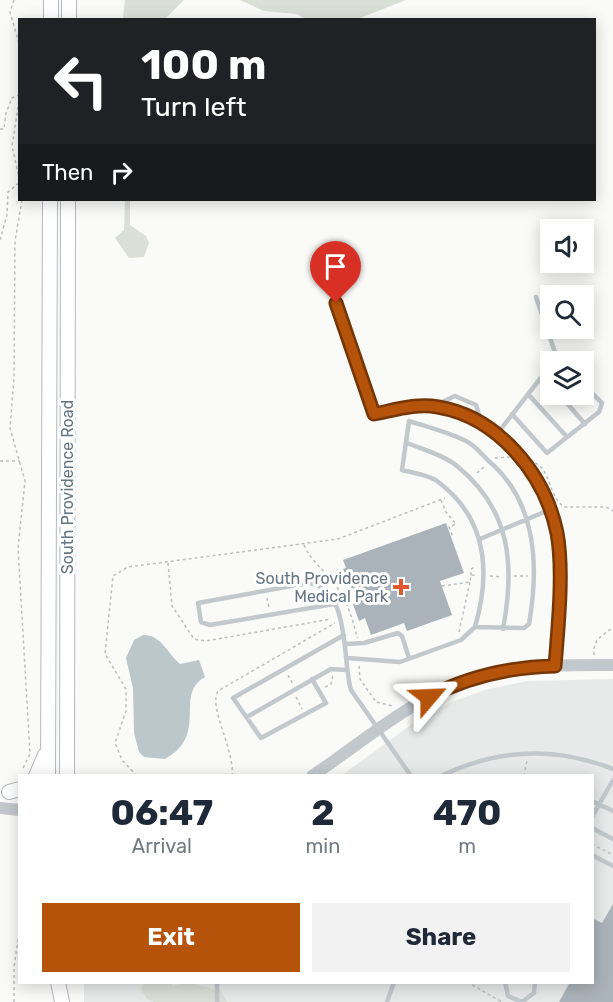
<!DOCTYPE html>
<style>
body{margin:0;font-family:Rubik,sans-serif;background:#f2f2f3;color:#1f2937;height:100vh;display:flex;flex-direction:column;font-size:22px;white-space:nowrap}
*{box-sizing:border-box;margin:0}
p{font-size:20px;color:#747a83}
.icon{flex:none;width:33px;height:33px;fill:none;stroke:currentColor;stroke-width:2;stroke-linecap:round;stroke-linejoin:round}
.map{position:relative;flex:1;overflow:hidden}
.details{position:absolute;left:18px;top:774px;width:576px;height:210px;display:flex;flex-direction:column;background:#fff;border-radius:0px;box-shadow:0 3px 15px #0003}
.details>*{flex:none}
.guide{position:absolute;left:18px;top:18px;width:578px;height:183px;border-radius:0px;box-shadow:0 3px 15px #0003;background:#202124;color:#fff;overflow:hidden}
.controls{position:absolute;left:540px;top:219px;display:grid;gap:12px}
.controls a{display:grid;place-items:center;width:54px;height:54px;border-radius:0px;background:#fff;box-shadow:0 3px 15px #0003;font-size:30px}
.pin{position:absolute;display:grid;place-items:center;width:51px;height:51px;color:#fff;margin:-62px -26px;border-radius:50% 50% 50% 0;rotate:-45deg;box-shadow:0 0 6px #0007}
.pin .icon{rotate:45deg}
.me{position:absolute;width:66px;margin:-33px;rotate:64deg;stroke-linejoin:round;filter:drop-shadow(0 0 4px #0008)}
.turn{display:flex;align-items:center;gap:21px;height:126px;padding:0 24px;font-size:27px}
.turn .icon{width:78px;height:78px;stroke-width:2.5}
.turn b{display:block;font-size:42px;line-height:51px}
.then{display:flex;align-items:center;height:57px;padding:0 24px;background:#0003;gap:12px;font-size:22px}
.eta{display:flex;justify-content:space-evenly;align-items:center;height:102px;text-align:center}
.eta b{font-size:36px;font-weight:700;line-height:42px}
.action{display:flex;gap:12px;margin-top:auto;padding:12px 24px}
.action a{flex:1;height:69px;border-radius:0px;background:#b45309;color:#fff;font-size:24px;font-weight:700;line-height:69px;text-align:center}
.action a+a{background:#f2f2f3;color:#1f2937}
.map>svg:first-child{display:block}
.built{fill:#e8e9e9}
.green{fill:#dadfd7}
.water{fill:#bbc7cb}
.building{fill:#aab3b9}
.lines{fill:none;stroke-linecap:round;stroke-linejoin:round}
.secondary-casing{stroke:#b3babf;stroke-width:16}
.path{stroke:#bbbfc2;stroke-width:1.5;stroke-dasharray:3 3;stroke-linecap:butt}
.service{stroke:#c3c8cc;stroke-width:4.5}
.tertiary{stroke:#c3c8cc;stroke-width:12}
.secondary{stroke:#fff;stroke-width:14}
.route-casing{stroke:#753606;stroke-width:15}
.route{stroke:#b45309;stroke-width:10}
.poi-dot{fill:#e4572e;stroke:#fff;stroke-width:2}
.labels{text-anchor:middle;dominant-baseline:central;stroke-width:6;stroke-linejoin:round;paint-order:stroke}
.street-label{font-size:16px;fill:#657683;stroke:#fff}
.poi-label{font-size:16px;fill:#657683;stroke:#fff;text-anchor:end}
</style>
<div class="map">
<svg width="613" height="1002" viewBox="0 0 613 1002">
<rect width="100%" height="100%" fill="#fafaf8"/>
<path class="built" d="M613,679v323h-529v-19l508,-1v-206l-250,-1 77,-56 32,-17 37,-13 40,-8z"/>
<path class="green" d="M125,0h59l-19,19h-42z
M240,0h166l-51,20 -50,-1 -8,-5 -33,-3z
M125,200h5v25l16,11 3,7 -5,14 -15,1 -14,-20 9,-8z
M144,983h27l2,3c22,-8 27,2 47,4l7,12h-73l-7,-3 -6,-10z"/>
<path class="water" d="M143,635c19,0 24,18 37,29l19,-4 6,17c-32,18 5,57 -40,82l-21,-2 -5,-5 -5,-19 -1,-45 -7,-30 8,-18z"/>
<path class="building" d="M446,523l18,50 -24,8 12,34 -45,16 -3,-8 -33,12 -6,-17 -6,3 -6,-17 6,-2 -6,-14 -3,1 -7,-20 3,-1 -3,-8z
M613,904v98h-54l11,-20h22v-64l10,5z"/>
<g class="lines">
<defs>
<path id="secondary" d="M51,20v-20
M69,20v-20
M36,776l9,-21
M48,776l2,-576
M67,776l1,-576
M9,792l11,-3
M58,982l4,20"/>
</defs>
<use href="#secondary" class="secondary-casing"/>
<path class="path" d="M14,0l-4,12 10,35
M20,95l-8,51 8,36
M0,129h4l2,-16 6,-15 7,-3
M22,200l-7,41 -1,137 -4,50 15,53 -7,67 12,206 -8,16
M0,240l7,-25 1,-23 11,-9
M495,458l16,-1
M530,460c23,9 17,35 34,47h42l7,4
M0,461h20
M477,473l7,-6
M441,500l5,12 10,12 -7,3 4,10
M304,545c7,16 18,23 29,37 13,16 20,36 24,56
M168,563l4,43 22,33 12,2 125,-22
M471,575v-6l4,-2
M490,576l11,1
M514,576h14
M442,586l28,-4 1,-7 6,1
M267,598l2,10
M459,632l11,-50
M594,655c-1,-17 8,-18 19,-28
M359,666l1,13 16,23 17,4
M288,675l5,9
M325,687l6,-3 2,-9
M296,697l6,12
M137,776l-15,-16 -7,-17 11,-32v-22l-21,-35 8,-78 15,-9 210,-28 107,-41
M232,776c3,-27 -24,-68 -14,-85l117,-68
M524,776l3,-16
M592,844l21,11
M467,982l35,20
M14,1002v-35l6,-40"/>
<path class="service" d="M536,297l21,61
M335,303l39,111c21,-4 42,-10 63,-7 62,9 105,67 119,124 8,34 2,97 -1,132
M554,362l3,-4 4,4
M543,376l7,9
M528,394l39,43
M559,394l26,30
M433,406l22,-10 21,9 6,19
M512,414l35,39 52,-41 3,-9 -18,-18
M497,434l53,-68
M407,443c15,6 37,12 50,23 54,44 58,99 46,163
M480,539l69,-29
M334,604l-124,21 -9,-3 -3,-19 110,-20c43,4 34,78 43,107l60,86
M346,644l18,-1 34,-10 4,3 7,22
M347,658l53,4 61,-22 14,-13 49,1 5,-4c10,-57 8,-121 -39,-162 -8,-7 -15,-17 -24,-21 -18,-9 -38,-14 -57,-20l-7,49c11,3 27,5 35,11 50,37 54,91 38,146
M312,679l14,24 -65,35 -28,-40 111,-63
M247,717l84,-48 15,1
M441,776c56,-27 114,-30 172,-7
M592,801l21,10
M592,817l21,-37
M592,828l21,11
M592,855l21,11
M217,982v20
M505,982l3,14 14,6 12,-9 1,-11
M387,1002l7,-20"/>
<path class="tertiary" d="M312,776c48,-32 93,-72 147,-93 48,-20 103,-18 154,-18
M0,808l20,2"/>
<use href="#secondary" class="secondary"/>
</g>
<g class="lines">
<defs>
<path id="route" d="M336,303l38,111c21,-4 42,-11 64,-7 60,10 107,67 119,126 7,37 1,95 -2,133 -45,1 -86,10 -126,31"/>
</defs>
<use href="#route" class="route-casing"/>
<use href="#route" class="route"/>
</g>
<path class="poi-dot" d="M398 578h6v6h6v6h-6v6h-6v-6h-6v-6h6z"/>
<g class="labels">
<g class="street-label">
<text transform="translate(67 487) rotate(-90)">South Providence Road</text>
</g>
<g class="poi-label">
<text x="388" y="578">South Providence<tspan x="388" dy="18">Medical Park</tspan></text>
</g>
</g>
</svg>
<div class="controls">
<a><svg class="icon" aria-label="sound" viewBox="0 0 24 24"><path d="M4 9h4l5-4v14l-5-4H4zM17 9q2 3 0 6"/></svg></a>
<a><svg class="icon" aria-label="search" viewBox="0 0 24 24"><circle cx="10" cy="10" r="6"/><path d="M15 15l6 6"/></svg></a>
<a><svg class="icon" aria-label="layers" viewBox="0 0 24 24"><path d="M12 4l9 5-9 5-9-5zM3 14l9 5 9-5"/></svg></a>
</div>
<div class="pin" style="left:336px;top:303px;background:#d93025"><svg class="icon" aria-label="arrive" viewBox="0 0 24 24"><path d="M6 21V4h12l-3 4 3 4H6"/></svg></div>
<svg class="me" style="left:429px;top:697px" viewBox="-20 -20 40 40"><path d="M0-17L14 15 0 8-14 15z" fill="#b45309" stroke="#fff" stroke-width="4"/></svg>
<div class="guide">
<div class="turn"><svg class="icon" aria-label="left" viewBox="0 0 24 24"><path d="M17 20v-9H6M10 6l-5 5 5 5"/></svg><div><b>100 m</b>Turn left</div></div>
<div class="then">Then<svg class="icon" aria-label="right" viewBox="0 0 24 24"><path d="M7 20v-9h11M14 6l5 5-5 5"/></svg></div>
</div>
<section class="details">
<div class="eta">
<div><b>06:47</b><p>Arrival</p></div>
<div><b>2</b><p>min</p></div>
<div><b>470</b><p>m</p></div>
</div>
<div class="action"><a>Exit</a><a>Share</a></div>
</section>
</div>
